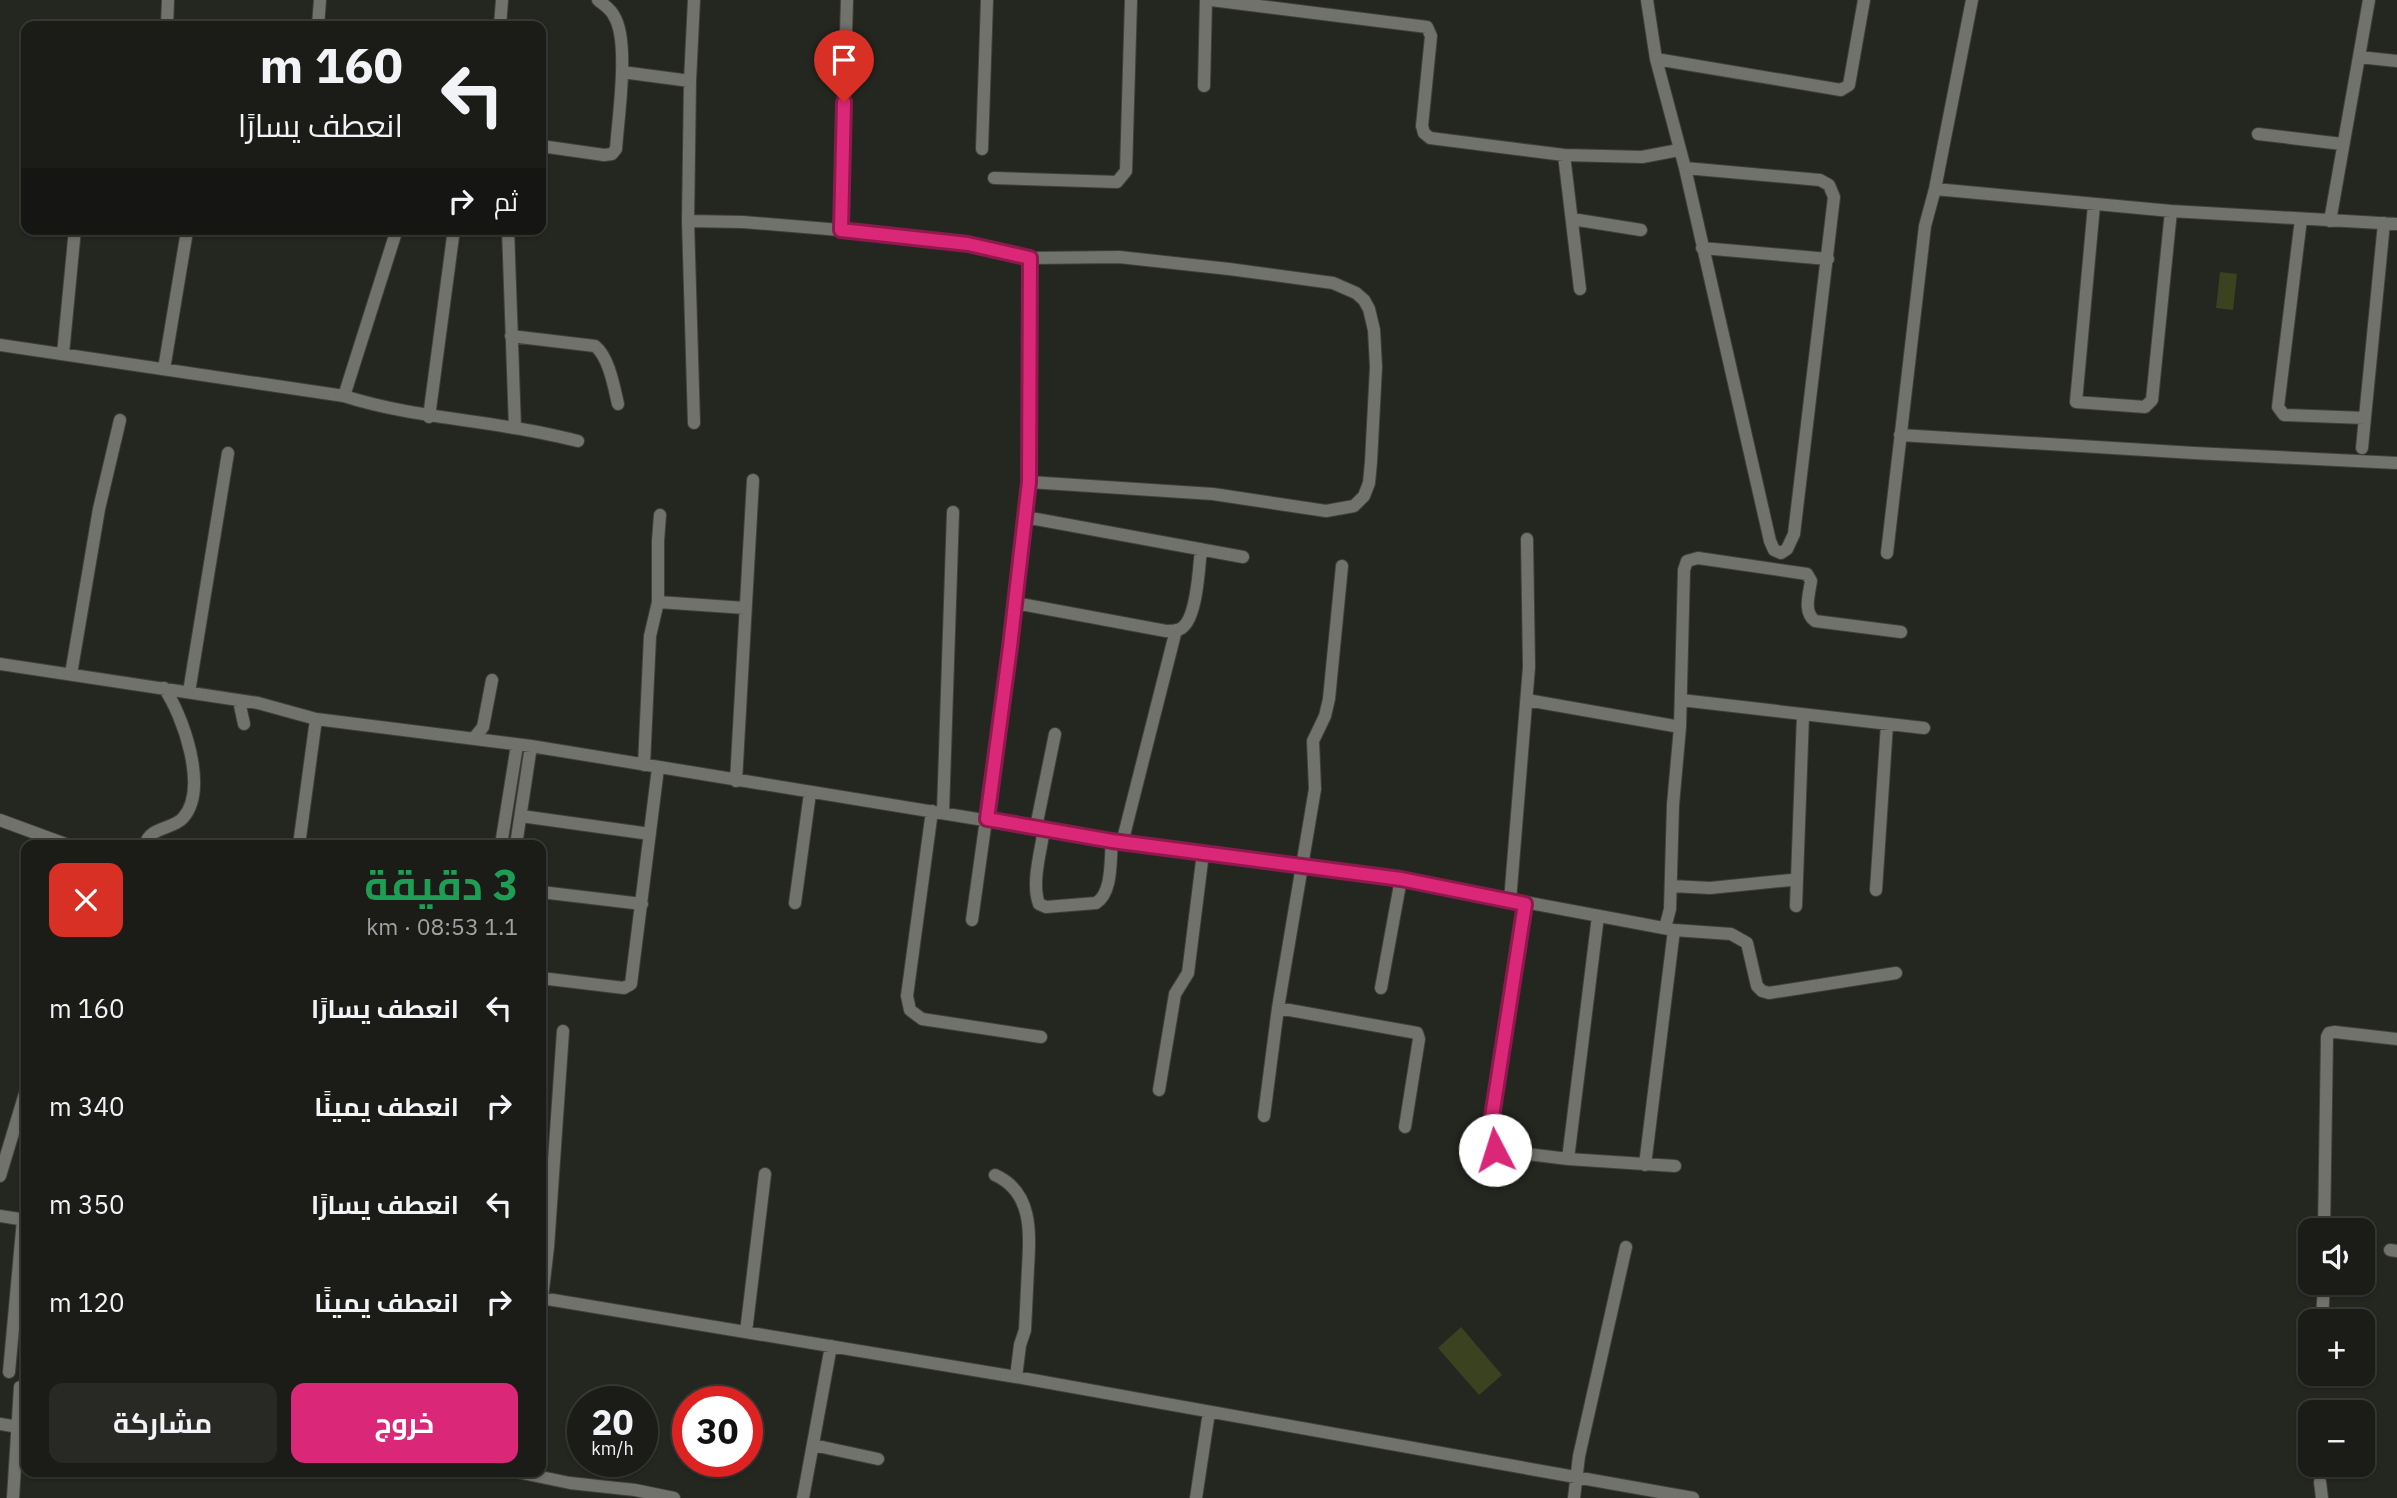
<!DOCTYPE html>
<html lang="ar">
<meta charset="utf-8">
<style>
body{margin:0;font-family:"IBM Plex Sans",Cairo,sans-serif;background:#282925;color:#f1f3f6;direction:rtl;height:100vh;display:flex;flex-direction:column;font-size:26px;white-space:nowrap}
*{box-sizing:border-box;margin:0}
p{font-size:23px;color:#a0a1a2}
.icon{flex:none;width:38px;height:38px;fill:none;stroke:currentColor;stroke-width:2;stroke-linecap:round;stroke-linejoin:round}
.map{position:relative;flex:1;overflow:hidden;direction:ltr}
.side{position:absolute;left:21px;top:840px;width:525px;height:637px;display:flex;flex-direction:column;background:#1b1c18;border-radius:14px;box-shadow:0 2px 5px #0004,0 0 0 2px #393a37;direction:rtl}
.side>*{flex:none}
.banner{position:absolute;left:21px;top:21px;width:525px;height:214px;border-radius:14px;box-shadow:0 2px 5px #0004,0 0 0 2px #393a37;direction:rtl;background:#1b1c18;color:#f1f3f6;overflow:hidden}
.tools{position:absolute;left:2298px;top:1218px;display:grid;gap:14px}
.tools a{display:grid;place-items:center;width:77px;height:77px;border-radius:14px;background:#1b1c18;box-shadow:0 2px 5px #0004,0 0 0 2px #393a37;font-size:35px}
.speed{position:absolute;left:567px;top:1386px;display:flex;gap:14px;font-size:35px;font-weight:700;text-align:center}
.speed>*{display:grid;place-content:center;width:91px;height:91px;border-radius:50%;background:#1b1c18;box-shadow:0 2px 5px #0004,0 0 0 2px #393a37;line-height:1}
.speed small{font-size:18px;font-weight:400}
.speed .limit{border:10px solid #d22;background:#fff;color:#111}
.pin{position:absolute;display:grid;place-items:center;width:60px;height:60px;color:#fff;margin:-72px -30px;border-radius:50% 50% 50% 0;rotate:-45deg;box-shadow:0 0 7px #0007}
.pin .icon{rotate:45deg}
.me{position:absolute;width:77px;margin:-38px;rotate:355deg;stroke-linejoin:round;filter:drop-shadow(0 0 5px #0008)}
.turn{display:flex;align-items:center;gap:24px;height:147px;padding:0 28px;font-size:32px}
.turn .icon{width:91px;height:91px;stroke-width:2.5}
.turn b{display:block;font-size:49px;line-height:60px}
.then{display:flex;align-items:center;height:66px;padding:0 28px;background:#0003;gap:14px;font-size:26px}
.round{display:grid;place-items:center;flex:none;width:74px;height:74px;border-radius:14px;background:#282925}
.overview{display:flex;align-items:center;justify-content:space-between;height:119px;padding:0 28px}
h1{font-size:42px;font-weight:700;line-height:52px;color:#1e9e55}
.primary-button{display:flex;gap:14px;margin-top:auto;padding:14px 28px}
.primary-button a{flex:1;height:80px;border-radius:14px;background:#db2777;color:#fff;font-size:28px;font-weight:700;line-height:80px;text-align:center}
.primary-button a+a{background:#282925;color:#f1f3f6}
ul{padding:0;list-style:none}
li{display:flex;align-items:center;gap:21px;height:98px;padding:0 28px}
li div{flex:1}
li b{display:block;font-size:26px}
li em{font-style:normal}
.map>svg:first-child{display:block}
.pitch{fill:#3b421f}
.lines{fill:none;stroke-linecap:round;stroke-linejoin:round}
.minor-casing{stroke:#3f403a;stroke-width:14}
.minor{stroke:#70726b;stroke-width:12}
.route-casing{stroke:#8e194d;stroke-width:18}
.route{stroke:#db2777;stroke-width:12}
</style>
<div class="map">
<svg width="2397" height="1498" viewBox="0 0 2397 1498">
<rect width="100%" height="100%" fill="#242620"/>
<path class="pitch" d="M2220,272l17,2 -4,36 -17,-2z
M1461,1327l41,48 -23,20 -41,-47z"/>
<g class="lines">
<defs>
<path id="minor" d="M694,0l-4,81 -2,140 55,1 97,8 128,14 62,14 89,-1 110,12 104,14 23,10 8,7 5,9 5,21 2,37 -5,95 -2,21 -5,13 -10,10 -28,5 -113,-17 -184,-12
M1211,0l216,27 4,9 -9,90 2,7 6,5 134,17 78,2 37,-7
M1647,0l9,59 29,109 85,373 4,9 7,3 6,-4 7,-15 40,-337 -5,-12 -9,-5 -135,-12
M167,26l1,-26
M318,26l2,-26
M500,26l2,-26
M2359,57l38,4
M1656,59l185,31 8,-5 15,-85
M622,72l68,9
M1204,86l2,-86
M2258,134l84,10
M541,146l63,9 8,-1 4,-5c2,-31 14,-108 -2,-133 -3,-7 -10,-11 -16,-16
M982,149l5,-149
M1564,155l16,134
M994,178l123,4 9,-11 5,-171
M1935,189l236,22 226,13
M2094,205l-18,197 69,5 7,-7 19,-189
M1572,219l69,11
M2301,219l-23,188 6,8 81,3
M688,221l6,202
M2330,221l39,-221
M508,229l7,199
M840,230l7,-230
M1702,248l126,11
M511,336l84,10c14,11 19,41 23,58
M0,345l344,51c56,18 113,22 170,32 22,3 43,8 64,13
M63,354l12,-125
M164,369l23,-138
M344,396l53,-167
M429,417l25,-188
M1900,435l294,18 203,10
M2362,448l22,-225
M1025,517l218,40
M1887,553l38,-327 10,-37 37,-189
M658,602l87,6
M1015,603l151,28c6,0 13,0 17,-4 14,-11 16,-60 18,-78
M0,664l258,39 58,16 215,27 581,95 289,38 273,51 57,4 16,9 10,43 5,5 7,2 127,-20
M71,674l28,-165 21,-89
M189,692l39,-239
M1527,700l153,27
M1681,700l243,28
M239,701l5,23
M474,738l9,-11 9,-47
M644,765l6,-129 8,-34v-61l2,-26
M736,781l17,-301
M932,811l-25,185 3,14 12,9 119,18
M943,812l10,-300
M521,816l129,18
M0,820l68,25
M1036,827l19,-93
M1044,829c-3,22 -13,54 -5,75l7,3 50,-4c17,-10 14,-44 16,-62
M1122,843l54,-213
M145,845c5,-19 27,-15 38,-27 26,-29 0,-103 -19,-130
M299,845l17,-126
M501,845l16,-100
M516,845l15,-99
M1671,886l39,2 81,-8
M1876,890l11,-166
M541,892l101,12
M1510,901l19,-234 -2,-128
M795,903l15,-110
M1525,904l-36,232 2,11 4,3 73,9 107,7
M1796,906l7,-191
M972,920l38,-273 19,-165 1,-224
M1665,928l5,-19 3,-104 7,-78 4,-157 3,-9 11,-3 109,16 4,7c-2,14 -8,31 4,40l86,11
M541,978l83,10 7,-4 27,-216
M1381,988l20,-109
M1278,1008l139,25 2,6 -14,88
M1159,1090l16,-96 13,-21 15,-120
M1264,1116l14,-108 37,-219 -2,-48 12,-25 4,-17 13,-133
M1568,1159l30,-243
M1645,1165l29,-235
M995,1175c38,17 35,58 33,93 -1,21 -2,41 -3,62l-5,15 -4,32
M0,1176l26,-86
M0,1216l26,4
M2324,1230l3,-193 2,-4 6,-1 62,7
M2390,1250l7,1
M541,1298l475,79 677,121
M542,1298l6,-51 15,-216
M2322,1321l2,-38
M746,1332l19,-158
M9,1372l14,-152
M0,1424l18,3
M813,1445l65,14
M517,1472l53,11 65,7 39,8
M2320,1482l2,16
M13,1498l7,-111
M803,1498l28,-152
M1196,1498l13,-86
M1574,1498l5,-42 47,-209"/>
</defs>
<use href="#minor" class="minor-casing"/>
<use href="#minor" class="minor"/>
</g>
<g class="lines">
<defs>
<path id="route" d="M844,102l-3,128 127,14 62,14 -1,224 -19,165 -23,172 125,22 289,38 124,25 -36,232 1,11 5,3"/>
</defs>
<use href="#route" class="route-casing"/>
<use href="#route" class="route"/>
</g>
</svg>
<div class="tools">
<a><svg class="icon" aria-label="sound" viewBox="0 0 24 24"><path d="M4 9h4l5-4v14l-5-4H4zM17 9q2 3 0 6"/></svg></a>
<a>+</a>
<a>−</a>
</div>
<div class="speed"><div>20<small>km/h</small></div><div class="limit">30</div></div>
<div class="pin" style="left:844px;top:102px;background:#d93025"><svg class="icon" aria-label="arrive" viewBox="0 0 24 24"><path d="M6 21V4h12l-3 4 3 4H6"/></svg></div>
<svg class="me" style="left:1495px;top:1150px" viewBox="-20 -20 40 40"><circle r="19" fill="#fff"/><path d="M0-13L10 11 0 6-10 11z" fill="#db2777"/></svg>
<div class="banner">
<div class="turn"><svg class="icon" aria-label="left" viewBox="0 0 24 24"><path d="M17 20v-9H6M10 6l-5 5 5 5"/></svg><div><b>160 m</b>انعطف يسارًا</div></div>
<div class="then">ثم<svg class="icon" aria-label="right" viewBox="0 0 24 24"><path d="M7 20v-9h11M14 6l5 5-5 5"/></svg></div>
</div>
<section class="side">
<div class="overview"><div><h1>3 دقيقة</h1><p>1.1 km · 08:53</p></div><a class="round" style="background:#d93025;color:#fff"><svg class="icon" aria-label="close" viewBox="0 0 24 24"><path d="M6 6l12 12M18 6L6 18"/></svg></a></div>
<ul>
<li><svg class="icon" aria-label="left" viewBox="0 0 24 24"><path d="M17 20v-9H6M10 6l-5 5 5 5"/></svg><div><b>انعطف يسارًا</b></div><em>160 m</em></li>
<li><svg class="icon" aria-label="right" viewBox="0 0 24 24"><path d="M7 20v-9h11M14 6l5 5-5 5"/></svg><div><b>انعطف يمينًا</b></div><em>340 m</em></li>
<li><svg class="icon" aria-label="left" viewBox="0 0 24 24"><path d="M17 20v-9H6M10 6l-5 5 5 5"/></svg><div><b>انعطف يسارًا</b></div><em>350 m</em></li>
<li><svg class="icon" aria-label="right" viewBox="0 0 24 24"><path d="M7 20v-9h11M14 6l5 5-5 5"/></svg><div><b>انعطف يمينًا</b></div><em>120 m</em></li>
</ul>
<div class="primary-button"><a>خروج</a><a>مشاركة</a></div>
</section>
</div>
